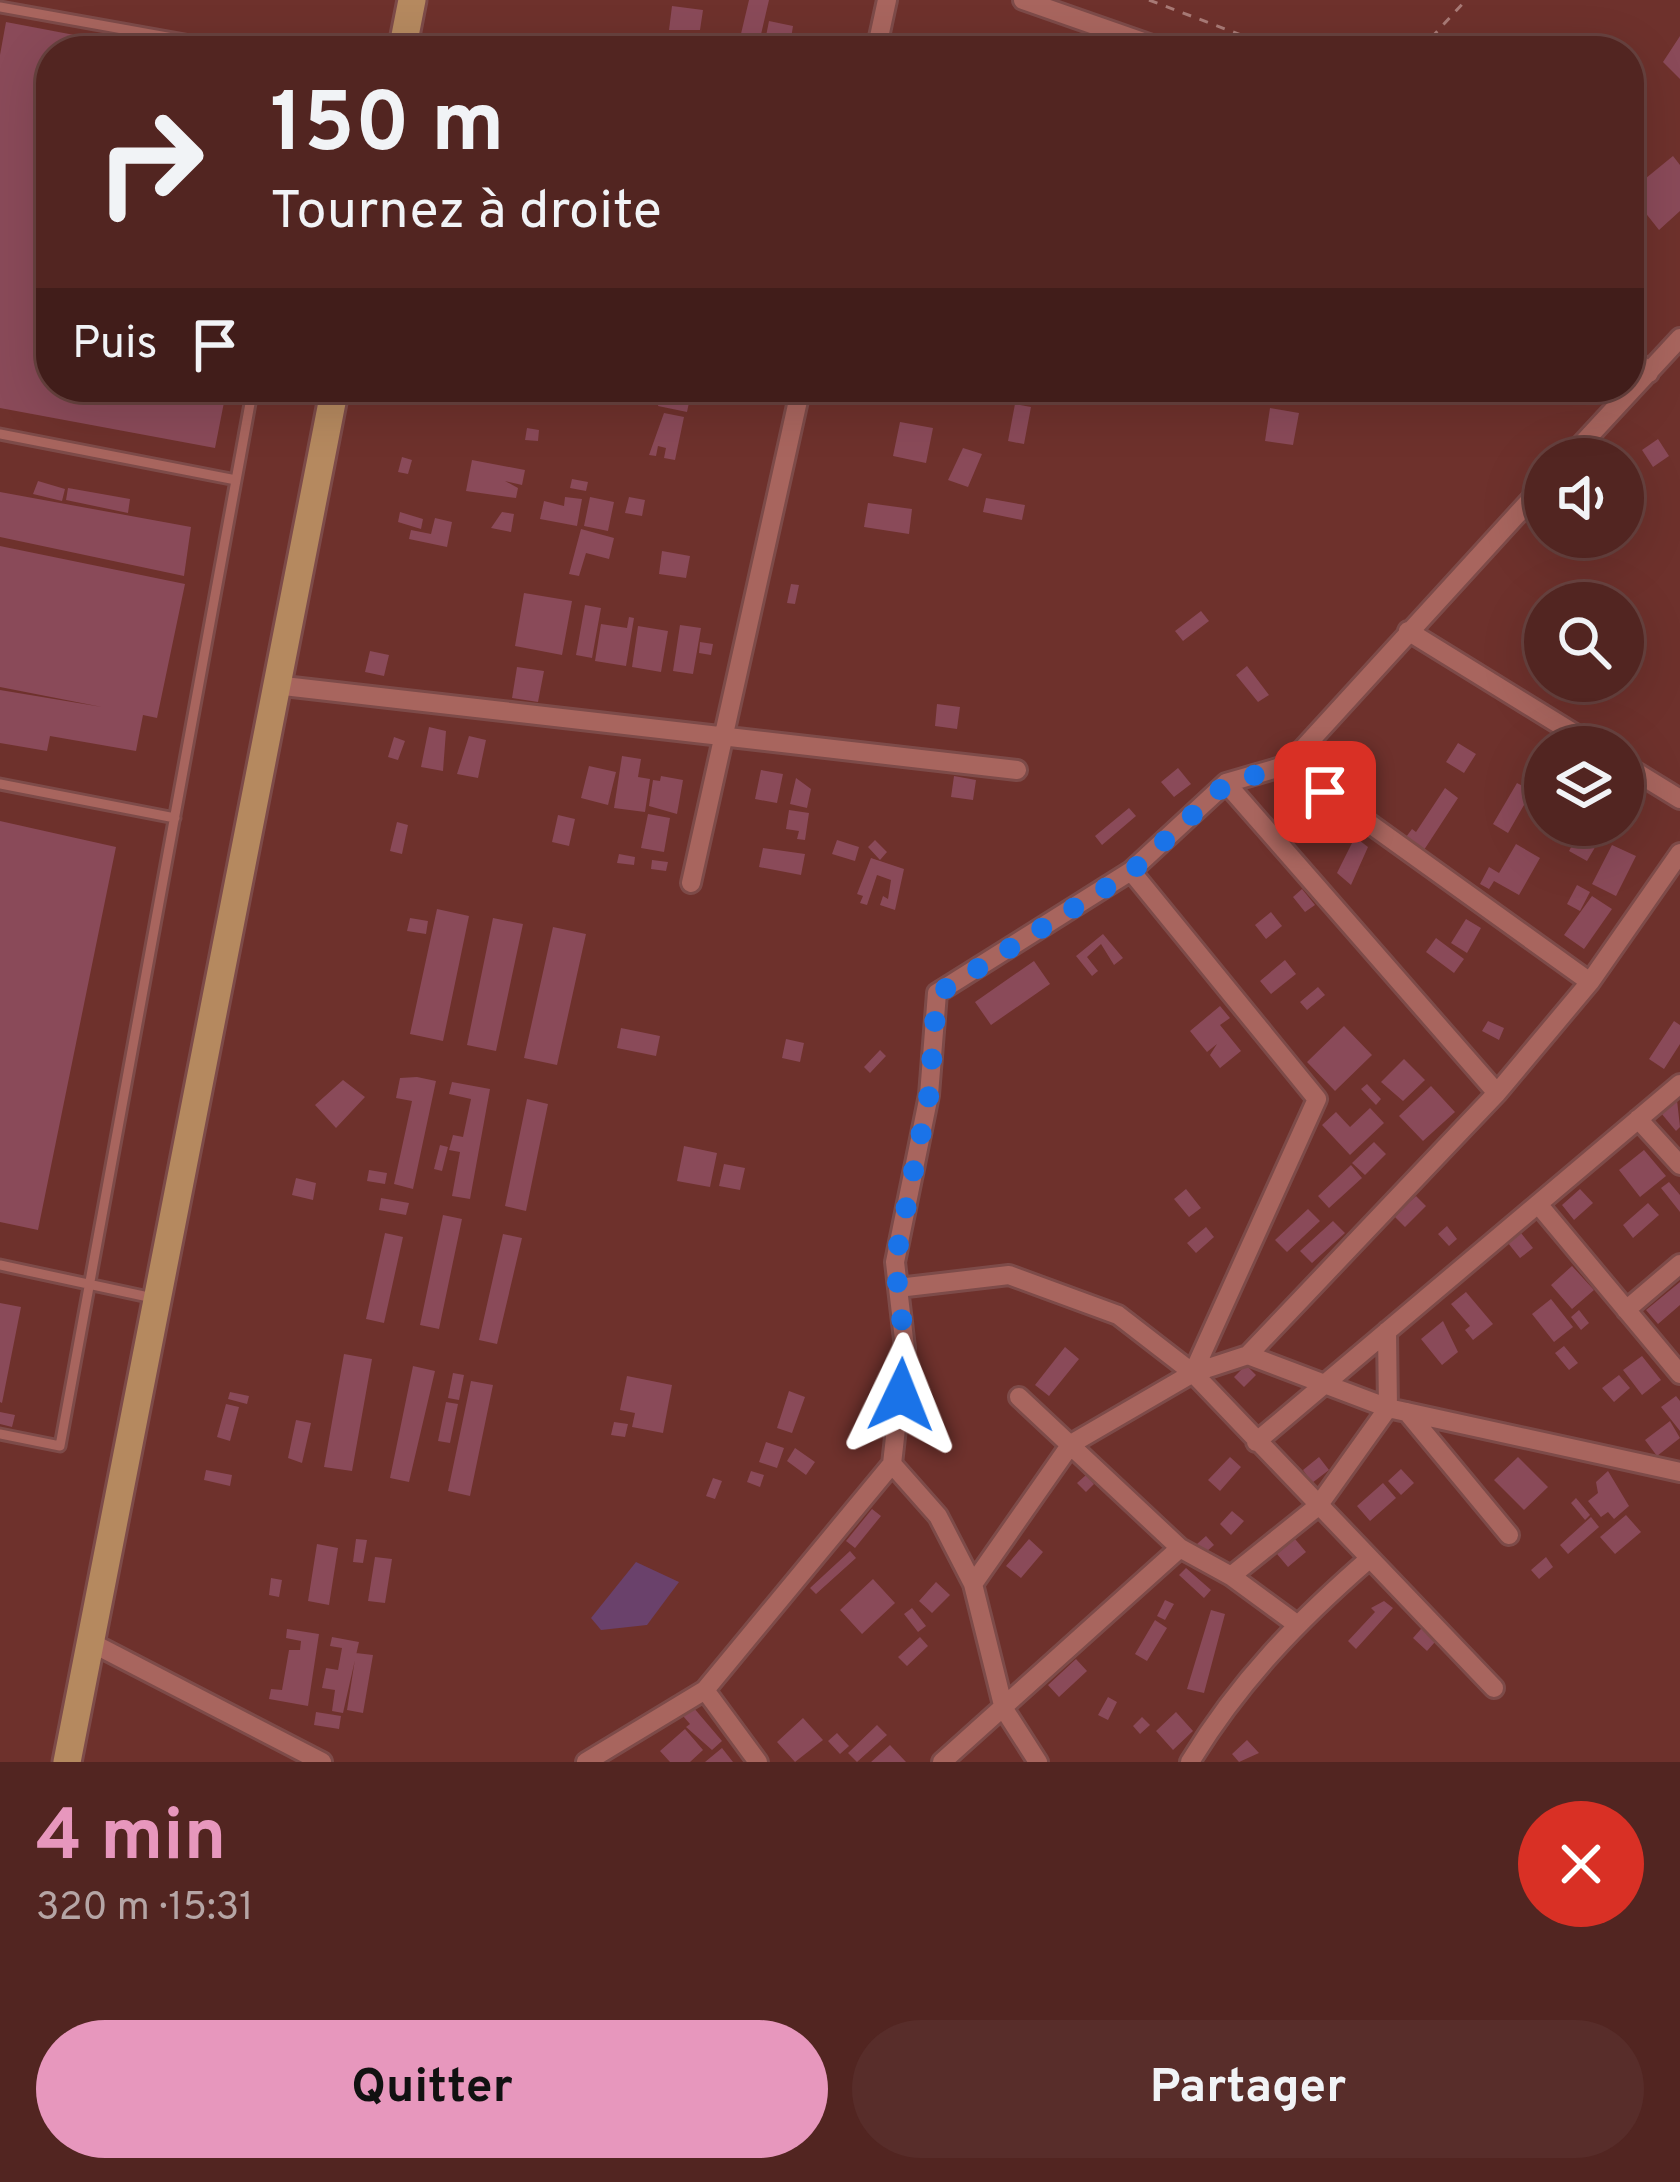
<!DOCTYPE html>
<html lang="fr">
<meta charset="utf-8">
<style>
body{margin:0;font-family:Overpass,sans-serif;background:#582d2a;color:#f1f3f6;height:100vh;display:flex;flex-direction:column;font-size:45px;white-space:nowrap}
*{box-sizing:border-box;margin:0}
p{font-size:39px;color:#b5a5a5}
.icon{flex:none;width:66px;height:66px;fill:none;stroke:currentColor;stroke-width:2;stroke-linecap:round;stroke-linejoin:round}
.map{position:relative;height:1762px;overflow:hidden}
.details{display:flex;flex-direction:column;background:#522521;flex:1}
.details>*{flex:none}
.top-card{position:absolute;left:36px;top:36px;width:1608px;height:366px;border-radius:48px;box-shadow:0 12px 48px #0002,0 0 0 3px #68423f;background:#522521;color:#f1f3f6;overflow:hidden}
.tools{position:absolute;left:1524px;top:438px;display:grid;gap:24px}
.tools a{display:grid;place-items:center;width:120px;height:120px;border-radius:50%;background:#522521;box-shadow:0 12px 48px #0002,0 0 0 3px #68423f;font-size:60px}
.pin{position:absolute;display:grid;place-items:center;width:102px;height:102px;color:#fff;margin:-51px;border-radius:24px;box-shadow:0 6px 18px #0006}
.me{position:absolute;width:132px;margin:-66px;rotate:2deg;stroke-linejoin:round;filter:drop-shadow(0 0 9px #0008)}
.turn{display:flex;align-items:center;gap:42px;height:252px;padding:0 36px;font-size:54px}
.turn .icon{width:156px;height:156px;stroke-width:2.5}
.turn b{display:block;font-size:84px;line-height:102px}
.then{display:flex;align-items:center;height:114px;padding:0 36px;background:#0003;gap:24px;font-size:45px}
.round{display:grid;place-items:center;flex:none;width:126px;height:126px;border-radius:63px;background:#582d2a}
.head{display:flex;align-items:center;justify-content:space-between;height:204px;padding:0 36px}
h1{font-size:72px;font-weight:700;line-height:90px;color:#e797bd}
.primary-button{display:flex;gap:24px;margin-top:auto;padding:24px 36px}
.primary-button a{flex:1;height:138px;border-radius:72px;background:#e797bd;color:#111;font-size:48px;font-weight:700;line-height:138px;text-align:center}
.primary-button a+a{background:#582d2a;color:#f1f3f6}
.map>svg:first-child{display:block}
.green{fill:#6a416b}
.building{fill:#8a4a59}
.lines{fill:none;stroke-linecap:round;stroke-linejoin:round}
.lane-casing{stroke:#7d4b49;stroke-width:15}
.street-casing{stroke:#7d4b49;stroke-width:24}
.primary-casing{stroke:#7d4b49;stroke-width:33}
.path{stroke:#a87a76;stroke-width:3;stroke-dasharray:9 9;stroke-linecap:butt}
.lane{stroke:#a8655e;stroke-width:9}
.street{stroke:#a8655e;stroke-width:18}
.primary{stroke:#b5895f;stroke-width:27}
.route{stroke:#1a73e8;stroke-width:21;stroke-dasharray:0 37.8}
</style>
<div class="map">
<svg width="1680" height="1762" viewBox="0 0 1680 1762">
<rect width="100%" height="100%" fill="#6e312c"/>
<path class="green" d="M636,1562l43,20 -32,43 -46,5 -10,-12z"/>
<path class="building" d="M749,0h20l-10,43 -19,-5z
M672,6l31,4 -3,20h-31z
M769,21l24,5 -4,25h-26z
M6,22l142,27 -97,2v336h176l-12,61 -215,-40v-353z
M666,36l16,3 -3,12h-16z
M1680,36v43l-17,-17z
M1673,156l7,9v46l-21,19 -30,-38z
M604,387h15l9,6 -2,8 -24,-4z
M632,387h27l-3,15 -26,-5z
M974,387l19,1v10h-19z
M1405,387h12l-3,14 -11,-2z
M662,388l29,5 -4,19 -29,-6z
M1004,390l19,2 -1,11 -19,-2z
M1015,404l16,3 -7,37 -16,-3z
M1270,408l29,5 -6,32 -28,-4z
M664,413l20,4 -9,43 -11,-2 2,-10 -8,-2 -2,10 -7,-1z
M900,422l33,6 -7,35 -33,-7z
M527,428l12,2 -1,11 -13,-1z
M1658,439l11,17 -16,11 -11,-17z
M963,448l19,6 -14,33 -20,-7z
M402,457l10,3 -4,14 -10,-2z
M472,460l53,10 -3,15 -17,-4 13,7 -2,10 -50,-7z
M572,479l16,3 -2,9 -16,-3z
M38,481l27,8 -3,12 -29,-7z
M68,488l62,11 -2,14 -62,-13z
M0,492l191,35 -7,49 -184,-39z
M565,497l17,2 -5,27 -37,-7 4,-18 20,5z
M590,497l24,5 -6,29 -24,-5z
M629,497l16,3 -3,16 -17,-3z
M986,498l39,7 -3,15 -39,-8z
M868,503l44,6 -3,25 -45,-7z
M400,512l23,7 -2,10 -23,-7z
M502,512l12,2 -3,18 -20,-4z
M435,518l17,4 -5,25 -38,-8 2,-9 20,4z
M581,529l33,9 -5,21 -23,-6 -7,23 -10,-2z
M0,546l185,38 -28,134 -14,-3 -7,36 -86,-15 -3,15 -47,-8v-53l102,17 -102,-20z
M662,551l28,5 -4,22 -27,-4z
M791,584l8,1 -4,19 -8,-1z
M524,593l48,8 -10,54 -47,-9z
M585,605l16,3 -9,50 -16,-3z
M1201,611l8,10 -26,20 -8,-10z
M629,617l5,1 -8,48 -31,-5 6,-37 26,4z
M680,625l21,3 -8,46 -20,-3z
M638,626l30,5 -7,41 -29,-5z
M700,642l13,2 -2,11 -12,-2z
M370,651l19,4 -5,21 -19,-4z
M1247,666l22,29 -11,7 -22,-27z
M517,667l27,4 -6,31 -26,-4z
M937,704l23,3 -3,22 -22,-3z
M429,727l17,4 -3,40 -22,-4z
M469,736l17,4 -8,38 -21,-4z
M394,737l11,4 -7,19 -10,-3z
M1458,743l18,11 -12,19 -18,-11z
M622,756l19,3 -3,18 12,2 -5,33 -31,-4z
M589,766l27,6 -8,33 -27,-7z
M1178,768l13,16 -17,13 -13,-15z
M761,770l22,4 -6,29 -22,-4z
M661,776l22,4 -6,34 -28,-8 4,-26 7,1z
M954,776l22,4 -3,20 -22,-3z
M796,778l15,11 -4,19 -17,-4z
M1517,783l15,8 -24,42 -15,-9z
M1445,788l13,10 -36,55 -19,-12 9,-12 4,3z
M1129,808l7,8 -34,29 -7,-9z
M789,810l20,3 -4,27 -8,-1 2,-8 -13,-2z
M648,814l22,4 -6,34 -23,-4z
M558,815l17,4 -6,27 -17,-4z
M0,821l116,26 -78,383 -38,-8z
M397,822l11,3 -6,29 -12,-3z
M1583,825l21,7 -17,29 -18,-10z
M1355,837l13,10 -17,38 -14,-12z
M837,840l22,7 -4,14 -23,-7z
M875,840l12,12 -7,8 -12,-13z
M1516,844l24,14 -21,37 -25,-14 -5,8 -9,-5 9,-17 10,6z
M1612,845l24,11 -20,40 -24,-12z
M763,848l42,6 -4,21 -42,-8z
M619,854l16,3 -1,8 -17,-2z
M871,858l33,11 -9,41 -15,-5 3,-9 5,3 3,-19 -14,-5 -10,30 -7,-2 3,-7 -6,-2z
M652,860l16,2 -2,9 -15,-2z
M1577,885l13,7 -10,19 -13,-7z
M1302,889l13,16 -10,7 -12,-15z
M1592,896l20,13 -28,40 -20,-14z
M437,909l32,7 -26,125 -33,-7z
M1271,912l11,14 -16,13 -11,-14z
M410,918l18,3 -2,13 -19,-3z
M493,918l30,6 -27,127 -29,-6z
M1466,919l15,9 -14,25 -16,-10z
M553,927l33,7 -29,131 -33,-7z
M1103,934l20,24 -9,7 -13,-21 -14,13 11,14 -6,5 -16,-20z
M1436,938l28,21 -10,14 -28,-21z
M1285,960l11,14 -25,20 -11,-13z
M1034,961l16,23 -59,41 -16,-23z
M1318,987l7,8 -18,15 -7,-8z
M1220,1006l10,12 -10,7 21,26 -21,17 -10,-13 7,-11 -10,8 -17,-21z
M1488,1021l16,7 -5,12 -17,-9z
M1674,1021l6,4v19l-16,25 -15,-10z
M1344,1026l28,29 -37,36 -28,-29z
M621,1028l39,8 -4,20 -39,-8z
M786,1039l18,4 -4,19 -18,-4z
M880,1050l6,6 -16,17 -6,-6z
M1404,1059l21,21 -22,21 -22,-19z
M417,1077l19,4 -23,108 -19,-5 18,-83 -16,-3 4,-20z
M343,1080l22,17 -29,31 -21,-23z
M452,1082l38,7 -20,110 -18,-3 8,-44 -11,-2 4,-15 10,2 8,-38 -22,-5z
M1367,1084l14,15 -5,6 -15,-16z
M1431,1086l24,26 -32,29 -24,-25z
M527,1099l21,5 -22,107 -21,-5z
M1677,1100l3,27 -4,4 -15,-18z
M1370,1108l14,15 -34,32 -28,-30 14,-13 14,15z
M1374,1142l12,12 -21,21 -13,-12z
M440,1145l8,2 -6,24 -8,-2z
M684,1146l33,7 -7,34 -33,-6z
M1644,1150l22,26 -26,21 -21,-27z
M724,1164l21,4 -5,22 -21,-4z
M1351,1165l11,13 -33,30 -11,-12z
M369,1170l18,3 -2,11 -18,-3z
M296,1178l20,5 -3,17 -21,-5z
M1669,1182l11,13v17l-19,-24z
M1186,1189l15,19 -12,9 -15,-18z
M1580,1189l13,14 -19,17 -12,-15z
M1416,1196l10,10 -21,21 -11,-11z
M381,1198l28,5 -3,12 -27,-5z
M1648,1203l11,12 -26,23 -10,-13z
M1308,1209l12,12 -33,31 -12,-12z
M443,1215l19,4 -23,110 -19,-4z
M1333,1221l12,12 -33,30 -12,-12z
M1447,1226l10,13 -8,7 -11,-12z
M1206,1227l8,10 -18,16 -9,-10z
M385,1233l18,4 -19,86 -18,-4z
M1521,1233l12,15 -13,10 -12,-15z
M503,1234l19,4 -25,106 -18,-4z
M1572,1266l22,24 -22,19 -21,-24z
M1680,1282v23l-22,19 -12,-14z
M1466,1292l27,32 -20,16 -8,-10 5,-4 -19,-22z
M1551,1299l22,28 -19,15 -22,-28z
M0,1303l21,4 -19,96 -2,-1z
M1579,1310l10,13 -8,7 -10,-13z
M1443,1321l15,31 -16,13 -21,-26z
M1564,1346l14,17 -9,7 -14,-17z
M1065,1347l14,12 -30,37 -14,-11z
M344,1354l28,5 -20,112 -28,-4z
M1642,1356l19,24 -19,15 -19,-25z
M1246,1365l10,10 -12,12 -10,-10z
M413,1366l22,5 -26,111 -19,-4z
M453,1373l11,2 -5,25 -11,-2z
M1619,1375l11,13 -16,14 -12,-14z
M627,1376l45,9 -9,48 -31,-6 3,-14 -15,-3z
M471,1381l22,4 -23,111 -22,-5z
M789,1391l16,6 -13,36 -15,-5z
M230,1392l19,4 -2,8 -19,-5z
M1676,1396l4,5v30l-19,-24z
M446,1402l12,2 -8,39 -12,-2z
M226,1404l13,3 -9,34 -13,-4z
M0,1412l15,3 -3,12 -12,-3z
M296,1420l15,3 -9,40 -14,-5z
M1670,1421l10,17 -23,18 -12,-16z
M614,1422l14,2 -3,13 -14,-2z
M766,1442l18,6 -7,20 -18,-6z
M795,1448l20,14 -9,13 -19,-14z
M1230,1457l11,10 -21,24 -12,-11z
M1319,1457l10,13 -17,13 -9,-13z
M1518,1457l30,30 -24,23 -30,-30z
M1401,1469l13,14 -13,12 -13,-14z
M206,1470l26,5 -2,11 -26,-6z
M751,1471l13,4 -4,12 -13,-5z
M1608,1471l21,35 -15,13 -6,-7 -7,5 -13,-16 10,-8 -2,-11z
M1086,1475l8,9 -8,8 -9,-9z
M713,1478l9,3 -7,18 -9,-3z
M1383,1483l13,15 -26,23 -13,-15z
M1576,1498l14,17 -5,5 -14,-17z
M872,1509l9,7 -26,32 -9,-7z
M1232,1511l12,10 -13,14 -11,-11z
M1626,1515l15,17 -26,22 -15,-17z
M1591,1517l8,10 -31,27 -8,-9z
M1206,1536l8,9 -9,8 -8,-9z
M356,1539l11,1 -4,23 -10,-1z
M1029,1539l14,13 -22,26 -15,-12z
M1295,1539l11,13 -18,15 -11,-13z
M317,1544l21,4 -9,57 -21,-4z
M850,1551l6,7 -40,36 -6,-6z
M375,1557l17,2 -7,44 -17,-2z
M1546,1557l7,10 -14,12 -8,-9z
M1186,1568l25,22 -7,8 -25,-23z
M271,1578l11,2 -3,17 -10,-2z
M873,1579l22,24 -33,31 -22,-24z
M936,1582l14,13 -18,18 -13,-12z
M1165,1600l9,4 -9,16 -8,-4z
M1384,1601l9,7 -37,41 -8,-8 27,-29 -4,-4z
M912,1608l14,18 -8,6 -14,-18z
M1211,1610l14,4 -21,79 -17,-4z
M1155,1620l12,8 -20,33 -12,-7z
M1428,1621l14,13 -15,17 -14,-13z
M287,1629l32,5 -11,72 -39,-7 2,-10 11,1 7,-40h11l1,-9 -15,-3z
M332,1637l27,5 -16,71 -11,-2 3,-21 -13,-2 4,-20 12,2 4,-22 -12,-2z
M920,1637l8,9 -21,20 -9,-9z
M356,1653l17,2 -10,58 -16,-3z
M1076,1659l11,12 -28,26 -11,-12z
M1108,1697l9,5 -9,18 -10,-5z
M693,1707l29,34 -10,9 -26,-23 4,-3 -7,-8z
M316,1712l25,4 -2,13 -25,-4z
M1176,1712l17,19 -20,19 -17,-19z
M1142,1717l8,8 -10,9 -7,-8z
M803,1718l20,22 -28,22 -18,-20z
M877,1725l10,10 -30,27 -9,-9z
M685,1729l18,21 -13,12h-20l-10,-11z
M837,1733l12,13 -9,8 -12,-13z
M1247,1740l12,13 -20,9 -7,-8z
M890,1745l16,17h-35z
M722,1748l11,14h-28z"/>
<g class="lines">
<defs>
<path id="lane" d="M0,7l245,44
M0,434l236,46
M0,784l175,34
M0,1265l153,33
M0,1434l60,12 193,-1059"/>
<path id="street" d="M1023,0l146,51
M876,51l11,-51
M1629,354l20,19
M1568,459l112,-121
M1408,631l188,116
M275,685l742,85
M1623,764l57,35
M1288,765l302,217
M1226,783l271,310
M1131,871l186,228 -124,274
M691,883l110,-496
M1638,1119l42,46
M1538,1204l142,170
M898,1288l111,-13 109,40 75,58 301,315
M1626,1310l54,-46
M1248,1355l140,53 292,64
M1019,1397l161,151 51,28 64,47
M1407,1412l102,123
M1256,1442l424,-358
M892,1464l46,52 35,68 31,125 34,53
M1231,1576l87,-70 70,-98 -1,-77
M973,1584l98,-140 122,-71 55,-18 249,-262 93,-111 90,-129
M92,1643l230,119
M705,1690l53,72
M586,1762l119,-72 187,-226 13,-116 -10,-86 34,-167 8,-102 194,-122 95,-88 62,-18 257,-281
M942,1762l238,-214
M1190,1762c49,-81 109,-142 179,-203"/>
<path id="primary" d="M402,51l10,-51
M67,1762l268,-1375"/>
</defs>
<use href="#lane" class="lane-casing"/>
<use href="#street" class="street-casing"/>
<use href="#primary" class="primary-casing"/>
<path class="path" d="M1149,0l134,51
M1419,51l47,-51"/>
<use href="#lane" class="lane"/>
<use href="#street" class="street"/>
<use href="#primary" class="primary"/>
</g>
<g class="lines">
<path class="route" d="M901,1395l4,-47 -10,-86 34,-167 8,-101 194,-122 95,-88 62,-19 37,27"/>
</g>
</svg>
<div class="tools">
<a><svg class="icon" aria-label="sound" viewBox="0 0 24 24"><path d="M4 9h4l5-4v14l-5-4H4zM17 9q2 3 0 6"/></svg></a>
<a><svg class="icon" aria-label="search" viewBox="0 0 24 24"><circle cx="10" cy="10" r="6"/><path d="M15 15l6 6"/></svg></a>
<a><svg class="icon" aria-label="layers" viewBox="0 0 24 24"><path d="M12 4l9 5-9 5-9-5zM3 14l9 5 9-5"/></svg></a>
</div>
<div class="pin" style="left:1325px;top:792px;background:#d93025"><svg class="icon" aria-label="arrive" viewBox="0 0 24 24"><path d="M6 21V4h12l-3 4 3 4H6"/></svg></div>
<svg class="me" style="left:901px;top:1395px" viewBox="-20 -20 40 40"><path d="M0-17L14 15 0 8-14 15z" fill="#1a73e8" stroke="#fff" stroke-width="4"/></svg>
<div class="top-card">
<div class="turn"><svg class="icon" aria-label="right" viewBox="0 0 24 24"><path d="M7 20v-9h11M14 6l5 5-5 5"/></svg><div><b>150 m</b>Tournez à droite</div></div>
<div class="then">Puis<svg class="icon" aria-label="arrive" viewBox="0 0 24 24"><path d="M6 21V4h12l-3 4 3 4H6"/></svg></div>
</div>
</div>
<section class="details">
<div class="head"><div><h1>4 min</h1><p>320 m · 15:31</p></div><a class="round" style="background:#d93025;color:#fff"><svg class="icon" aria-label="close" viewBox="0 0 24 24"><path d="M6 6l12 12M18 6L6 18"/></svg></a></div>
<div class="primary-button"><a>Quitter</a><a>Partager</a></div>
</section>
